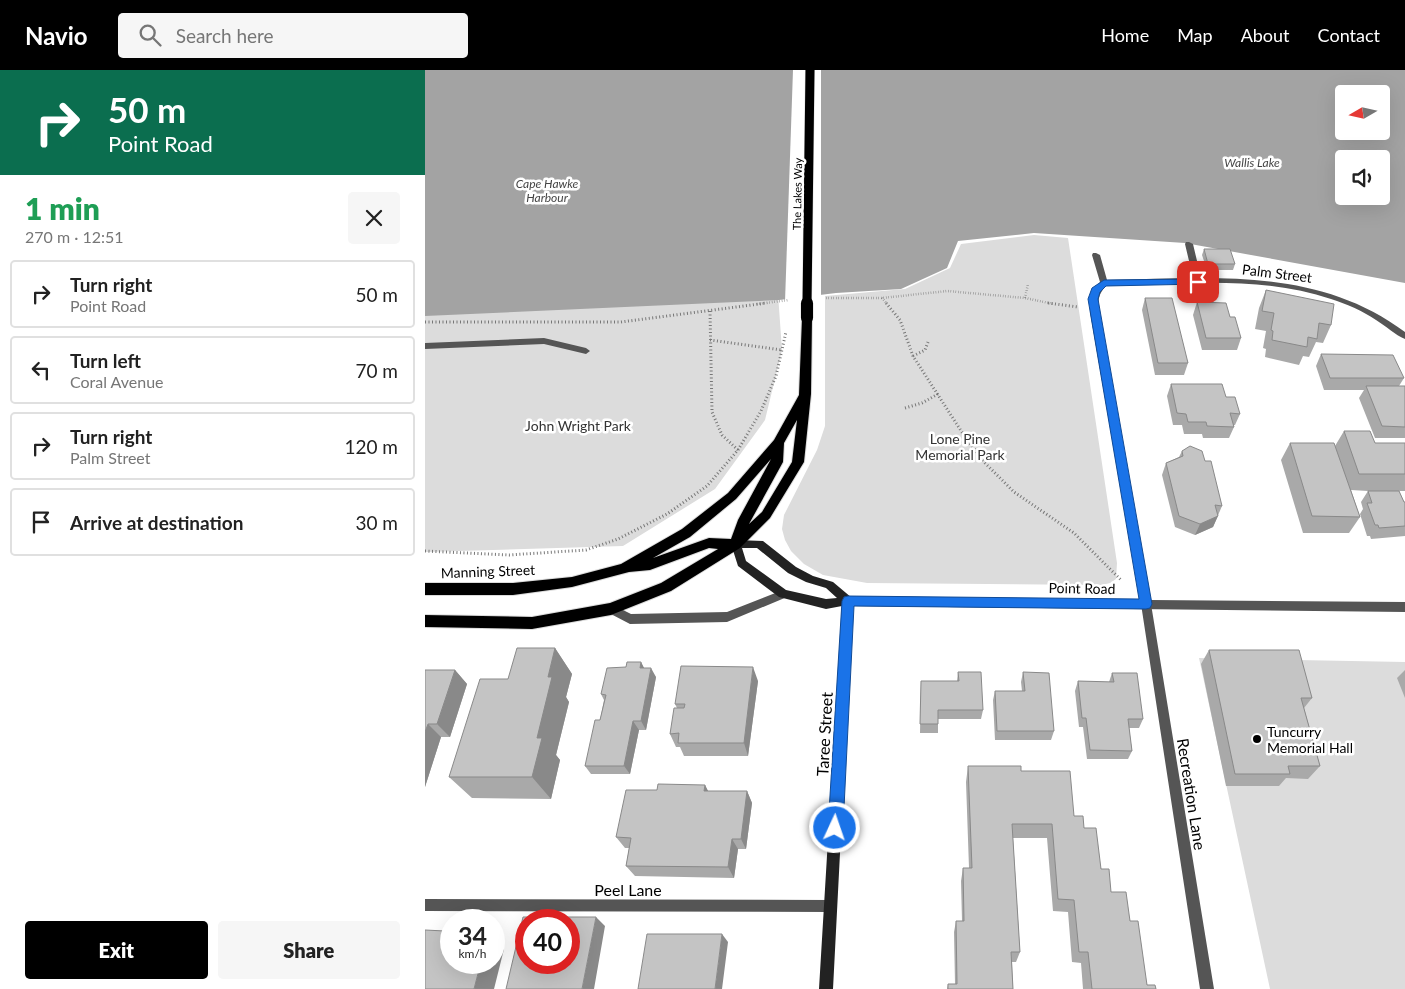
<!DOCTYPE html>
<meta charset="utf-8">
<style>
body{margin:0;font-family:Lato,sans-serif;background:#f6f6f6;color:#222;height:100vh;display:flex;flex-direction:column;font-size:19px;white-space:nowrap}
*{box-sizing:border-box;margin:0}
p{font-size:16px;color:#767676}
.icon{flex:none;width:28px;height:28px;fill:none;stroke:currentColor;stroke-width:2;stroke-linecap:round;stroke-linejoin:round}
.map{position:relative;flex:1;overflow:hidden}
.details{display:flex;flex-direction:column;background:#fff;width:425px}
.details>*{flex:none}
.hud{background:#0b6e4f;color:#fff;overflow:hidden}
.needle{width:32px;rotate:261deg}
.tools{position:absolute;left:910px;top:15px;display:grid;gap:10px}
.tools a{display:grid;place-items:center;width:55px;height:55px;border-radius:5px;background:#fff;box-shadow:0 5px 20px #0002;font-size:25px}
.speed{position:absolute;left:15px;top:839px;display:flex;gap:10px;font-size:25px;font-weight:700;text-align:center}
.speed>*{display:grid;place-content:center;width:65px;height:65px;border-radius:50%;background:#fff;box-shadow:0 5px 20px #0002;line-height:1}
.speed small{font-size:12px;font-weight:400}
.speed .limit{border:8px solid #d22;background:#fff;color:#111}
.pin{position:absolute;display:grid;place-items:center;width:42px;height:42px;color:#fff;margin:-21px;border-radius:10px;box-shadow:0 2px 8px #0006}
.me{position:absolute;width:55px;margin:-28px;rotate:3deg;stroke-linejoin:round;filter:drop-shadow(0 0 4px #0008)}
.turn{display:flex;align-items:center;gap:18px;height:105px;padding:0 25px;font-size:22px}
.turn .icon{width:65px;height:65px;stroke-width:2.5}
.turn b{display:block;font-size:35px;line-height:42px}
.round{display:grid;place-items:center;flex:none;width:52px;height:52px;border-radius:5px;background:#f6f6f6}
.head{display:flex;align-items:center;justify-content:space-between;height:85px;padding:0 25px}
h1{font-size:30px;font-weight:800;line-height:38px;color:#1e9e55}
.cta{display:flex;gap:10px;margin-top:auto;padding:10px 25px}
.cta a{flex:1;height:58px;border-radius:5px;background:#000;color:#fff;font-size:20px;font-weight:800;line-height:58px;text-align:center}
.cta a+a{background:#f6f6f6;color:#222}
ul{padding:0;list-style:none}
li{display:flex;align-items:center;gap:15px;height:68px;margin:0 10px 8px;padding:0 15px;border:2px solid #e0e0e0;border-radius:5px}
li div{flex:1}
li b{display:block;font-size:19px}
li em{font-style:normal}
header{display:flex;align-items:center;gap:30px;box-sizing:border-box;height:70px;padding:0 25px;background:#000;color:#fff}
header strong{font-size:24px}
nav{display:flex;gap:28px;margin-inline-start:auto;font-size:18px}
.search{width:350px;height:45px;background:#f6f6f6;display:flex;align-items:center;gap:12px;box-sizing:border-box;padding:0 18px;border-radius:5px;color:#767676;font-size:19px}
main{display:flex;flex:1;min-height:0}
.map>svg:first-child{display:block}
.green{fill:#dcdcdc}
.water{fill:#a3a3a3;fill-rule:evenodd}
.pier{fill:#fff}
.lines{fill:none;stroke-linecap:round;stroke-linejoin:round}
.primary-casing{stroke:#dbdbdb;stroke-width:2}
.path-far1{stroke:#777;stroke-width:2.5;stroke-dasharray:0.5 2;stroke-linecap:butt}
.path{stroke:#777;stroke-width:3;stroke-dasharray:1 2.5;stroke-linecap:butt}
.lane{fill:#555;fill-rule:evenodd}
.street{fill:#555;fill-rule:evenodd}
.secondary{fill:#222;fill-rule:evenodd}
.primary{fill:#000;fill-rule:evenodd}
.primary-bridge-far1-casing{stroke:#dbdbdb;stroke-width:10;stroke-linecap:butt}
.primary-bridge-casing{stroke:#dbdbdb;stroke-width:13;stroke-linecap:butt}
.primary-bridge-far1{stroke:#000;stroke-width:9}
.primary-bridge{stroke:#000;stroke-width:12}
.wall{fill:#a9a9a9}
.shaded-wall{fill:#898989}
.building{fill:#c4c4c4;stroke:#898989;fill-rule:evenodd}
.route{fill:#1a73e8;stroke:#114b97}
.poi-dot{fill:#000;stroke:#fff;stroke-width:2}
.labels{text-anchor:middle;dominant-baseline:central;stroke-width:5;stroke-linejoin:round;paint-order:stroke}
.far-street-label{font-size:11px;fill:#000;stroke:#fff}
.far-water-label{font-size:12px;font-style:italic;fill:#444;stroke:#fff}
.street-label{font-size:14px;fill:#000;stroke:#fff}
.park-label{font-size:14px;fill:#333;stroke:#fff}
.poi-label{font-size:14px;fill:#000;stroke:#fff;text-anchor:start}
.near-street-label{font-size:16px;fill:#000;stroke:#fff}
</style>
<header>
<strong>Navio</strong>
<div class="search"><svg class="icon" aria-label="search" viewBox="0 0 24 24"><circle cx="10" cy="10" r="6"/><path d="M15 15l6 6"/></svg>Search here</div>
<nav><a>Home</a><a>Map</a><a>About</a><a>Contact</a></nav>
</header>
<main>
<section class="details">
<div class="hud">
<div class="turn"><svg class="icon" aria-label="right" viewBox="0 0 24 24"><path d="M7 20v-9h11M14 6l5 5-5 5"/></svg><div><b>50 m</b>Point Road</div></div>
</div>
<div class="head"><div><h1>1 min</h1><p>270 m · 12:51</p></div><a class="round"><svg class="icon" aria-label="close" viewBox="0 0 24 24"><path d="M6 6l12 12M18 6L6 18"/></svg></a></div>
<ul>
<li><svg class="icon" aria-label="right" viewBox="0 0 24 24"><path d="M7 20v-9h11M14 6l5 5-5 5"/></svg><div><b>Turn right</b><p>Point Road</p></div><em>50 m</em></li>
<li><svg class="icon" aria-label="left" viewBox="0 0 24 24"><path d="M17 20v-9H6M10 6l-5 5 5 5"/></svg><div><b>Turn left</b><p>Coral Avenue</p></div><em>70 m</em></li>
<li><svg class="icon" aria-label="right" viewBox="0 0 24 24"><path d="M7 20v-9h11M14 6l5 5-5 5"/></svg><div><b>Turn right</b><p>Palm Street</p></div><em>120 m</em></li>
<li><svg class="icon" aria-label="arrive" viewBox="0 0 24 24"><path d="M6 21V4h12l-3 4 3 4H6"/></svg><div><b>Arrive at destination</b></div><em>30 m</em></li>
</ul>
<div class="cta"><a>Exit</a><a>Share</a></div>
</section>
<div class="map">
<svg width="980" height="919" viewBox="0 0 980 919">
<rect width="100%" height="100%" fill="#fff"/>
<path class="green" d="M609,165l34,3 49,325 -1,16 -6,4 -8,2 -235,-2 -44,-8 -19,-11 -13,-13 -6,-11 -3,-11 2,-14 33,-65 8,-24v-130l80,-7 45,-21 11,-24z
M353,224l4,56 -17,70 -50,69 -92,57 -198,6v-243z
M774,588l206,4v327h-135z"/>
<path class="water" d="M0,0h980v213l-220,-40 -151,-10 -76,8 -11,27 -46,21 -65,4 -57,7 -354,16zM919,24h37v37h-37zM919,89h37v37h-37z"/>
<path class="pier" d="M368,0h28v228l-36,4z"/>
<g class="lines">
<defs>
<path id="primary" d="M382,244l5,4 -1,76 -7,68 -34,56 -30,30 -69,43 -60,24 -79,14 -107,-2v-12l107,2 78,-14 51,-20 57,-34 -9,-1 -59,22 -21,2 -57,15 -59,8h-88v-12h88l59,-6 49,-13 61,-35 46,-36 46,-53 25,-45 3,-77zM372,350l-5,42 -30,50 -13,12 34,-62 1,-19zM346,389l-33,61 -7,19 -22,-1 -56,20 37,-21 46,-38z"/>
</defs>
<use href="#primary" class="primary-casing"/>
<path class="path-far1" d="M401,228h56l65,-7 78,7 29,6
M457,228l5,6
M600,228l3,-14
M332,234l32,-4"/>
<path class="path" d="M461,233l14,17 13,36 52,81 20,26 29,29 60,41 48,48
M623,233l30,4
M285,241l2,101 10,23 16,15
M0,252h196l146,-19
M285,270l72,10
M488,286l12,-6 3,-8
M480,338l17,-5 16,-9
M0,481l84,4 77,-5 32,-11 49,-25 40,-28 31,-36 23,-39 15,-35 10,-44"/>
<path class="lane" d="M761,172h3l4,2 9,38 -1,2 -3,1 -4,-3 -9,-38z
M119,268l42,10 4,3 -4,3 -42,-10 -119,5v-6z
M358,520l4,1 1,3 -1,3 -60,25 -97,2 -23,-12 -1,-3 1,-3 4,-2 20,10 96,-2z
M721,529l4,2 1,3 63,385h-14l-59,-385 1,-3z
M0,829l406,1 5,1 1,5 -1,5 -5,1 -406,-1z"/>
<path class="street" d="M668,183h3l4,2 7,25c103,-2 210,-14 298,52v7c-10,-4 -19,-13 -29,-19 -13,-9 -29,-16 -45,-21 -71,-24 -151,-15 -225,-13 -8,8 -8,15 -8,26l53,288 254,2v10l-557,-6 -4,-2 -1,-3 1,-3 4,-2 292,4 -50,-288 1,-16 9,-14 -8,-27z"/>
<path class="secondary" d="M311,470l27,1 33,26 17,9 20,6 19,16 1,3 -20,388h-14l23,-383 -16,3 -47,-12 -41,-31 -7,-22 1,-3zM317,478h15l31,25 18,9 20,6 11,10 -11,1 -40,-9 -40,-29z"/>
<use href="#primary" class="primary"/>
<defs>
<path id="primary-bridge-far1" d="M382,234l3,-234"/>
<path id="primary-bridge" d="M382,248v-15"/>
</defs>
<use href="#primary-bridge-far1" class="primary-bridge-far1-casing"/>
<use href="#primary-bridge" class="primary-bridge-casing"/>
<use href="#primary-bridge-far1" class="primary-bridge-far1"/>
<use href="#primary-bridge" class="primary-bridge"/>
</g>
<path class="wall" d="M779,179l31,15 -2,6h-26l-5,-15z
M841,220l65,35 -8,18 -7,-1 -7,15 -6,-1 -4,9 -34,-8 1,-8 -3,-1 3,-17 -11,-2 4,-21z
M720,228l43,65 -4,12h-29l-13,-65z
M772,232l33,15 11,21 -4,12h-35l-9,-35z
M896,284l83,24 -5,8h6v52h-30l-16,-40 5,-8h-40l-8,-24z
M746,314l55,13 14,17 -5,11h-2l1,2 -5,11h-26l-1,-4h-18l-2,-9h-9l-6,-29z
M919,361l31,12h30v48h-6l5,11h1v34l-34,3 -1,-3h-3l-7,-22 3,-5 -2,-7 7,-11 -17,-1 9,27 -11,16h-46l-22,-73 9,-17 45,3z
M757,381l40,55 -9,21 -18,8 -20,-8 -13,-52 4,-12 13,-6z
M130,578l17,26 -6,23 3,5 -13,53 4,5 -9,39 -79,-1 -23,-21 59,-98z
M784,580l103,48 -8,10 16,58 -12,13 -22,-1 -7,8h-53l-25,-122z
M216,592l3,6 12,9 -10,53h-7l-9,44h-39l-6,-8 15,-46 4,-20 -3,-6 25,-27z
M0,600h30l12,14 -17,53h-9l-16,50z
M980,600v28l-8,-20z
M533,602l25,38 -2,9h-43v14h-18l1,-52h36z
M598,602l31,59 -3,9h-56l-2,-40 2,-9h27l-1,-9z
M687,603l31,46 -4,9h-10l3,23 -4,8h-41l-4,-32h-4l-4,-36 3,-10 31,1z
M333,611l-10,75h-64l-4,-9h-4l-6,-13 7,-26 -2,-4z
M543,696l53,5 53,45 10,12 27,64 19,29 17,64 9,4h-73l-2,-26 -9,-1 -4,-50 -15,-1 -6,-73h-34l7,114 -4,10h-4l1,27h-66l1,-5h7l-1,-52 2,-11h6l-1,-40 2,-13h6l-3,-86z
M280,715l3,6h39l5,12 -6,46h-8l-4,29 -99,-2 -9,-10 3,-18h-4l-9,-11 41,-47z"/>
<path class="shaded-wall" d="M793,446l-5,11 -18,8 5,-11z
M130,578l17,26 -6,23 3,5 -13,53 4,5 -9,39 -19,-22 5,-39 11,-61z
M216,592l5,10 -6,-4z
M328,597l5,14 -10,75 -4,-13z
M226,598l5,9 -10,53 -5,-9z
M30,600l12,14 -17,53 -13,-13z
M208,651l6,9 -9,44 -6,-8z
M3,654l13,13 -16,50v-55z
M280,715l6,12 -7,-6z
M322,721l5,12 -6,46 -5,-10z
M307,769l6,10 -4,29 -6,-11z
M171,847l9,9 -11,63h-12z
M20,861l6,3v9l-9,-5z
M297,864l6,8 -6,47h-7z
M69,872l10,7 -10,40h-20l7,-27h13z"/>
<path class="building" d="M779,179h26l5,15h-27z
M841,220l68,14 -3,21 -12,-2 -2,16 -9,-2 -1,10 -35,-7 1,-9 -2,-1 3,-17 -12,-2z
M720,228h27l16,65h-30z
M772,232l29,1 4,14h5l6,21h-35z
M896,284l72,1 11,23h-74z
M746,314h51l4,13h9l5,17 -10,-1 4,14 -27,-1 -1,-4h-18l-2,-8 -9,-1z
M941,316h39v41l-23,-1z
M919,361h26l5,12h30v31h-46z
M865,373h44l26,74 -48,-1z
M765,376l12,5 3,10h6l11,45 -7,-1 3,11 -18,8 -21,-8 -13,-53 17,-7 -1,-5z
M943,421h31l5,11h1v24l-26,2 -1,-3h-3l-8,-22h5z
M92,578h38l-7,29h4l-15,61h5l-10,39h-83l31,-98h28z
M784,580h90l13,48h-11l19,68h-32l2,8h-55z
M202,592h14l-1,6h11l-10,53h-8l-9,45h-39l10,-46h5l6,-25 -5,-1 6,-26 19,-1z
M256,596l72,1 -9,76h-66l1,-10 -9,1 4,-26h10l1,-4h-10z
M0,600h30l-18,54h-9l-3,8z
M533,602h23l2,38h-45v14h-18l1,-43h38z
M598,602l26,1 5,58h-57l-2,-40h30z
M687,603h25l6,46h-15l4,32 -42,-1 -4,-32h-4l-4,-37 36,1z
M543,696h53v5h49l4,45h9l1,12h12l5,41h8l2,23h15l4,29h8l9,64h8l1,4h-64l-4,-37h-9l-5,-52 -16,-1 -6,-75h-40l8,128h-9l2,37h-65v-5h9l-1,-63h8l-1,-53h9z
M233,714l47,1 -1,6h43l-6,48h-9l-4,28 -102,-1 5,-28 -15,-1 10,-47h31z
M98,847h73l-14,72h-76zM101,850h43v42h-43z
M0,860l20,1 -3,7h9v24h30l-7,27h-49z
M222,864h75l-7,55h-77z"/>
<path class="route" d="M773,209l3,1v4l-95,2 -6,6 -2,7 54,305 -2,4 -4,1 -292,-3 -11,222 -3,5 -5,2 -4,-2 -3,-5 14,-227 2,-4 4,-1 291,3 -51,-300 4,-11 12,-8z"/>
<circle class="poi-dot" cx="832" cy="669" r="5"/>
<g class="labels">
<g class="far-street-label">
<text transform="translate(372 124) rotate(-89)">The Lakes Way</text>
</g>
<g class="far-water-label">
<text x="827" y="92">Wallis Lake</text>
<text x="122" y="113">Cape Hawke<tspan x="122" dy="14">Harbour</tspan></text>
</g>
<g class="street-label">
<text transform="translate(852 203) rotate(7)">Palm Street</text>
<text transform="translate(63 501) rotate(-2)">Manning Street</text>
<text transform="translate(657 518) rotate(1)">Point Road</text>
</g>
<g class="park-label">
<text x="153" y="355">John Wright Park</text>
<text x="535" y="368">Lone Pine<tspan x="535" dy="16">Memorial Park</tspan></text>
</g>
<g class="poi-label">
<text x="842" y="661">Tuncurry<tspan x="842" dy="16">Memorial Hall</tspan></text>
</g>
<g class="near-street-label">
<text transform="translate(399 664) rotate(-87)">Taree Street</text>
<text transform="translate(767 724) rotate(81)">Recreation Lane</text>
<text x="203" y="819">Peel Lane</text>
</g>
</g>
</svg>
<div class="tools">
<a><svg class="needle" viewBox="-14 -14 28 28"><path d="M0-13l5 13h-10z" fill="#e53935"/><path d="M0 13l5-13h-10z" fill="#767676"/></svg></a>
<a><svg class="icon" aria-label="sound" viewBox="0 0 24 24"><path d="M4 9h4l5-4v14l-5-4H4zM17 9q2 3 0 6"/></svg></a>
</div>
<div class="speed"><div>34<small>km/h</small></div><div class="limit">40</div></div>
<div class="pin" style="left:773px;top:212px;background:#d93025"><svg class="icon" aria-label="arrive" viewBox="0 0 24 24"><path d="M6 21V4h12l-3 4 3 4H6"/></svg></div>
<svg class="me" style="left:410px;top:758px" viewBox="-20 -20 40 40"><circle r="17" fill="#1a73e8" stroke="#fff" stroke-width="3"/><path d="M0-11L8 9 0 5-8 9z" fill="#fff"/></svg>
</div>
</main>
